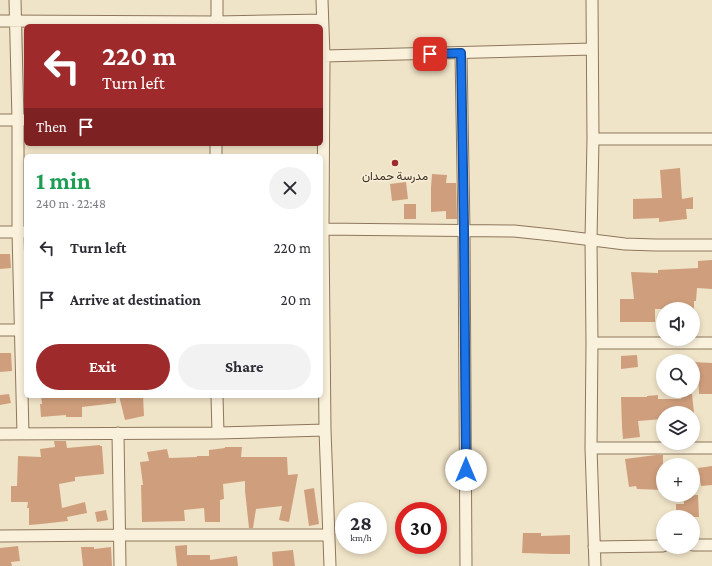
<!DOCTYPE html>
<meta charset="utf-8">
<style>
body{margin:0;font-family:"Crimson Pro",Vazirmatn,serif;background:#f2f2f3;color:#2b2b33;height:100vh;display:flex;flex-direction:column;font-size:15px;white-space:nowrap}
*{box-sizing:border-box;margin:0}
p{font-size:13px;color:#7c7c81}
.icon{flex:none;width:22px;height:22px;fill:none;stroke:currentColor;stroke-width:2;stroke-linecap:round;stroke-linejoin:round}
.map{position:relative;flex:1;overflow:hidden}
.side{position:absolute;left:24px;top:154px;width:299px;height:244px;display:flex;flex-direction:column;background:#fff;border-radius:6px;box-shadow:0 2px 6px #0003}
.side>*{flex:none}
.guide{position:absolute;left:24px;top:24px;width:299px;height:122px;border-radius:6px;box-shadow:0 2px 6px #0003;background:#9e2a2b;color:#fff;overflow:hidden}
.fabs{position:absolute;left:656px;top:302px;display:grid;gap:8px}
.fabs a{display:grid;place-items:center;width:44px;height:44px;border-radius:50%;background:#fff;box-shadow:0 2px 6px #0003;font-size:20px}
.speed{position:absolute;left:335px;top:502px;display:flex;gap:8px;font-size:20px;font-weight:700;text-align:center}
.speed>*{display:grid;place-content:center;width:52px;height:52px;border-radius:50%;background:#fff;box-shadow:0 2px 6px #0003;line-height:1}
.speed small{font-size:10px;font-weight:400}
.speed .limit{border:6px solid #d22;background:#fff;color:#111}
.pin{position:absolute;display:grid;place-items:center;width:34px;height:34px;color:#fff;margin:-17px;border-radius:8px;box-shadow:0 2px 6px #0006}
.me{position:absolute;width:44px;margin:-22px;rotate:0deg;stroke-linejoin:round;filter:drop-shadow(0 0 3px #0008)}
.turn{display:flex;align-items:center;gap:14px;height:84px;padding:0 12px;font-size:18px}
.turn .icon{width:52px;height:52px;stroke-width:2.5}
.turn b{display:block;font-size:28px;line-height:34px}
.then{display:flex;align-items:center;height:38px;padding:0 12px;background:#0003;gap:8px;font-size:15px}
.round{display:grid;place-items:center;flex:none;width:42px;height:42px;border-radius:21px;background:#f2f2f3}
.overview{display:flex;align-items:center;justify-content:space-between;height:68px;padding:0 12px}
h1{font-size:24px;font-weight:700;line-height:30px;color:#1e9e55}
.button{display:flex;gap:8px;margin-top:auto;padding:8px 12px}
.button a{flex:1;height:46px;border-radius:24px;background:#9e2a2b;color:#fff;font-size:16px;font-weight:700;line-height:46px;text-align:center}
.button a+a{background:#f2f2f3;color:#2b2b33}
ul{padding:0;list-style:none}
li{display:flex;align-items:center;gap:12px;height:52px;padding:0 12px}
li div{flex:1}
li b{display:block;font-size:15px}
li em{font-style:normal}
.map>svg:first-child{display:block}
.building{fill:#cf9f7d}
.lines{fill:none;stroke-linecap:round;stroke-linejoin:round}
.street-casing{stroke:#8d765c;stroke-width:13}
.street{stroke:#faf1dc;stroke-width:11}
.route-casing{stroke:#114b97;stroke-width:10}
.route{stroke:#1a73e8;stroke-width:7}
.poi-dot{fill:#9e2a2b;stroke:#f7eed8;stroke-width:1.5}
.labels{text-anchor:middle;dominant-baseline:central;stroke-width:3;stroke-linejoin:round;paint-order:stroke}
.poi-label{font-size:12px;fill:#3d2e20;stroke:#f7eed8}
</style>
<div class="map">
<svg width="712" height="566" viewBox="0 0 712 566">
<rect width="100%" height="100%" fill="#f0e4c8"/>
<path class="building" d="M680,168l2,31 11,-2v12h-7l1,10 -28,3v-4l-26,1v-20l29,-1 -2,-28z
M432,174l15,1 -1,8h10l1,36h-11v-8l-15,1v-25z
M406,182l2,17 -16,2 -2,-17z
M404,204h12v15h-12z
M0,254h10l1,14 -11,1z
M712,260v29l-15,-1 -1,13h-2v8h-39v13h-35v-23h14l-3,-27 27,1v-3l40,-2v-7z
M0,353h11l1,18 -12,1z
M637,355l1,12 -17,2v-13z
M693,362l19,1v31h-13l-1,-20 -5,-1z
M682,392l10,2 2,19h-31v6l-25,2 2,16 -17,2 -1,-12 -1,-30h26v-1l11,-1v4h23z
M9,394l2,9 -11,2v-10z
M41,396h75v7l-34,4v10h-16v-2l-25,2 -1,-13h2z
M119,396h24l1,20 -19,4z
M54,441h12l1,7 33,-3v1h2l2,28 -29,3v4l-16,3 3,24 23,-6 2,11 -20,4 1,4 -27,3 -12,1v-17h-2l1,-6h-17v-16h6l1,-30 23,1 -1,-8 15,-2z
M225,447h17l-1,10h46l1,18 10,-1 -9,48 -10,-2 3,-14 -26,3 -3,19h-4l-4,-37v-10l-22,3 1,15 -4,1v22h-15l-1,-14 -20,2 1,11 -43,1 -1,-37h2l-3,-23 9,-1 -2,-9 20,-3 2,9 28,-1v-1h12v-6l16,-2z
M656,455h7v35l-26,-1 -1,-3 -7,1 -4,-28z
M712,466v19l-11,1 -3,-18z
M314,488l5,36 -10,2 -5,-36z
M684,495h14l1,22h-23v-13h8z
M106,510l2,10 -11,2 -2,-10z
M523,533h18v3l29,-1v19h-16l-32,-1z
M187,545v10h23v5l27,-4 1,10h-61l-2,-20z
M18,546l2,15 -9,1 1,4h-12v-18z
M81,547h13v2l17,-2 1,19h-29z
M293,550l2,16h-22l-1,-14z"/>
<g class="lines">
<defs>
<path id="street" d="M15,0l3,120v112l5,202
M217,0v26
M322,0l2,56 -1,173 2,201 5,136
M592,0l1,139 -2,100 1,104 -1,105 4,118
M0,21l217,1 105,-2
M461,53l3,177 2,336
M324,56l268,-7
M0,120h26
M593,139h119
M216,144v12
M321,229l193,2 38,4 73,9 30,1h57
M0,232h26
M0,330h26
M592,343h120
M217,396l1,37
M118,433l2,133
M0,434l218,-1 107,-3
M591,448h121
M0,536l120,-1h209
M693,545h19
M594,547l69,-1"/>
</defs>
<use href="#street" class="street-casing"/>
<use href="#street" class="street"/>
</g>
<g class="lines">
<defs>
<path id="route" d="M430,54l31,-1 3,177 2,240"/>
</defs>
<use href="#route" class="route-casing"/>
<use href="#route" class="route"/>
</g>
<circle class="poi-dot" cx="395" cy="163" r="4"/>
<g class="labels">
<g class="poi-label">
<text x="395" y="176">مدرسة حمدان</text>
</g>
</g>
</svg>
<div class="fabs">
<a><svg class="icon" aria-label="sound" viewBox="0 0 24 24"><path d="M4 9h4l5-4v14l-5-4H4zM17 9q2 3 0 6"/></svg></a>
<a><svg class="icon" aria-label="search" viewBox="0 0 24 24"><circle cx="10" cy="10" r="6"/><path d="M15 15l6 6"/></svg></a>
<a><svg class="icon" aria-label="layers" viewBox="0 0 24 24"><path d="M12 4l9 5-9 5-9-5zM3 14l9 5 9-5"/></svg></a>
<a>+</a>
<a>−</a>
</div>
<div class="speed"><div>28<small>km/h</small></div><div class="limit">30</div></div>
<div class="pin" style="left:430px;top:54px;background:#d93025"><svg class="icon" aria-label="arrive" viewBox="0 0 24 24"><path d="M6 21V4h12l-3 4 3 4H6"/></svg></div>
<svg class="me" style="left:466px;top:470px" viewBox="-20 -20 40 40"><circle r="19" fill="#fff"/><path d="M0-13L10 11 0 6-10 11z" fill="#1a73e8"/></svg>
<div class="guide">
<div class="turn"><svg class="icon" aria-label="left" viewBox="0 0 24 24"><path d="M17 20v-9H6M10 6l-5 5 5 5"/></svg><div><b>220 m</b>Turn left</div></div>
<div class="then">Then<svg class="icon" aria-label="arrive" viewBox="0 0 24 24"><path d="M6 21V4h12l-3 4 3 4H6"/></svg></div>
</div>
<section class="side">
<div class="overview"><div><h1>1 min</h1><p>240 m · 22:48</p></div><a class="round"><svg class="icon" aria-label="close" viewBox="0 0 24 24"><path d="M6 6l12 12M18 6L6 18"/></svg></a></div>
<ul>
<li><svg class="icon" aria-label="left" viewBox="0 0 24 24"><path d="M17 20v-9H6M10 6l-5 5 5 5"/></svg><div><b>Turn left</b></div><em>220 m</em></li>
<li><svg class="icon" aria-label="arrive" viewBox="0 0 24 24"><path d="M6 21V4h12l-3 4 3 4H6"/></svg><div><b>Arrive at destination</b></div><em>20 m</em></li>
</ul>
<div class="button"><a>Exit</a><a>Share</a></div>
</section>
</div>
